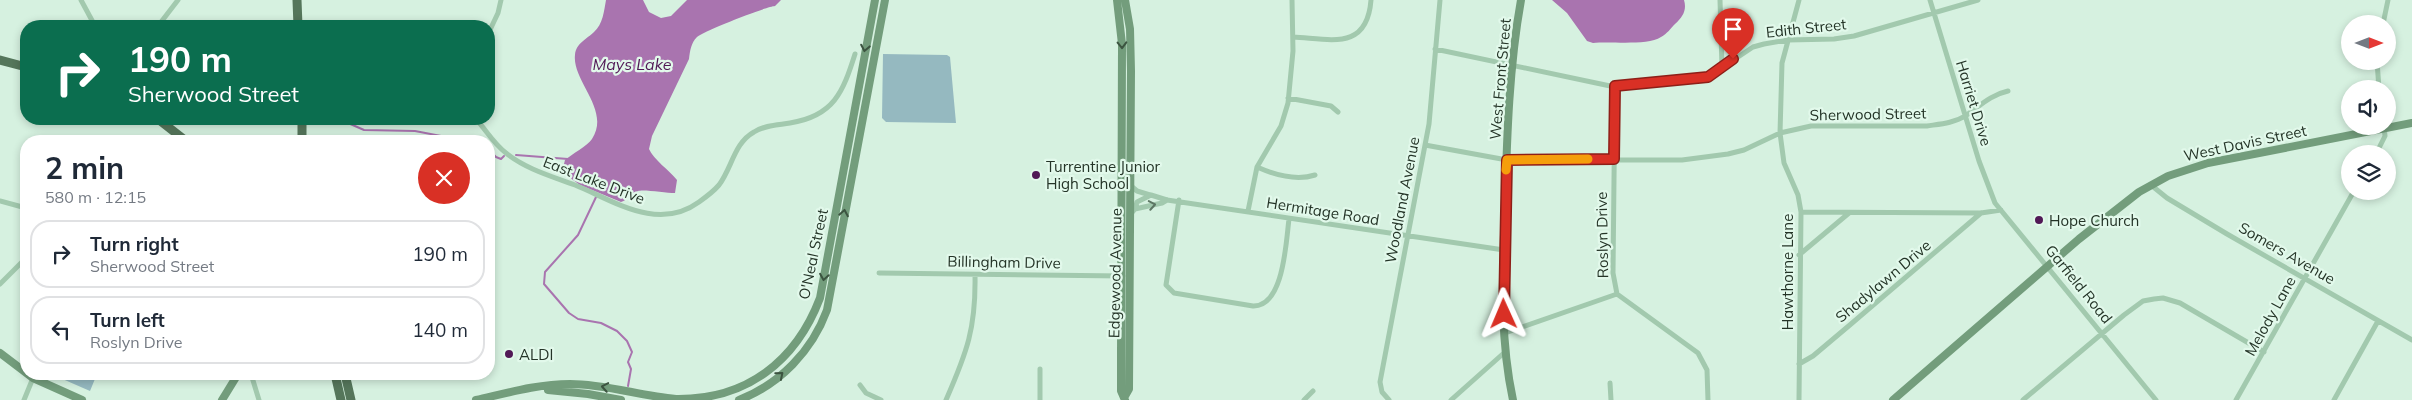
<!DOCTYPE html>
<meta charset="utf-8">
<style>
body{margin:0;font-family:Mulish,sans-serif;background:#f2f2f3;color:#1f2937;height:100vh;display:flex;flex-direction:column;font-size:19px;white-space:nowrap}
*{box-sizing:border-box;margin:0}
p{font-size:16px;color:#747a83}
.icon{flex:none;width:28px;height:28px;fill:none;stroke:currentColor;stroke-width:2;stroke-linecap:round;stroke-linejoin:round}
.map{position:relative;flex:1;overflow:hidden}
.drawer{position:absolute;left:20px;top:135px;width:475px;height:245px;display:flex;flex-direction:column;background:#fff;border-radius:20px;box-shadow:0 2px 8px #0003}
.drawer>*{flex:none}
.banner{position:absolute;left:20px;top:20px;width:475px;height:105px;border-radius:20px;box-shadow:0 2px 8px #0003;background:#0b6e4f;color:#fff;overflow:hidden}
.needle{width:32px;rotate:90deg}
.fabs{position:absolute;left:2341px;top:15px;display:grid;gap:10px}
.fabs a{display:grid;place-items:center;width:55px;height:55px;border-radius:50%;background:#fff;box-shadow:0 2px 8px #0003;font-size:25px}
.pin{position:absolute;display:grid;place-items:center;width:42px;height:42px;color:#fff;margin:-51px -21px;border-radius:50% 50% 50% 0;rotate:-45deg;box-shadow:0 0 5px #0007}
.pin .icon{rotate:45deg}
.me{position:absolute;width:55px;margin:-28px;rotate:359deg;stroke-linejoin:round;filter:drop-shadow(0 0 4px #0008)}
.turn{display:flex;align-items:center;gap:18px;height:105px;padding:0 25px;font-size:22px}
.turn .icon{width:65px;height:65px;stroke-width:2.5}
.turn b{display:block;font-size:35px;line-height:42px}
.round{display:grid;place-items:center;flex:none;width:52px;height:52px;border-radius:26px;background:#f2f2f3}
.overview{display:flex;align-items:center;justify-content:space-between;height:85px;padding:0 25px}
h1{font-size:30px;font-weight:700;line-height:38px}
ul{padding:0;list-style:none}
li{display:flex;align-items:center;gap:15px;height:68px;margin:0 10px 8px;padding:0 15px;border:2px solid #e0e1e3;border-radius:20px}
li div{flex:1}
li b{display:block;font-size:19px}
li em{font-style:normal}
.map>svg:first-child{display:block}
.green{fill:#95b9c0}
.water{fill:#a974af}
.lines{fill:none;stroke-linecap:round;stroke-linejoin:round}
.stream{stroke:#a974af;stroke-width:2}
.street{stroke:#a2c9ae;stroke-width:5}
.secondary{stroke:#739d7c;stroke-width:8}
.primary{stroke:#55765b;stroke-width:9}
.oneway{stroke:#3c5440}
.oneway2{stroke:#5d7764}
.route-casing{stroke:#8d1f18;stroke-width:12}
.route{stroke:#d93025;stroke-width:9}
.slow{stroke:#f59e0b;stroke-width:9}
.poi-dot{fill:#511956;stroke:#e2f9eb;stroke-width:2}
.labels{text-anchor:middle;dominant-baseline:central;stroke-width:4.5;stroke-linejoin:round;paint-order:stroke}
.street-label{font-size:15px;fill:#243427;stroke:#e2f9eb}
.poi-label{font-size:15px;fill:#243427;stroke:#e2f9eb;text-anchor:start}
.water-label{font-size:16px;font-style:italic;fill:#511956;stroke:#e2f9eb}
</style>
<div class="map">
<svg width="2412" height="400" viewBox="0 0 2412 400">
<rect width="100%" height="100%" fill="#d6f1e0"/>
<path class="green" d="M883,54l64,1 3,2 6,66 -70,-1 -4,-4z
M51,374h46l-7,17z"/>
<path class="water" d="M606,0h37l6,12 12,6 10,-2 16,-16h94l-6,6c-10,1 -71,25 -78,31 -6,6 -7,14 -8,22l-37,77 -3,13c4,10 21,22 28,31l-2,13c-9,0 -32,-4 -37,-2 -7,2 -10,9 -17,11l-41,-17 -18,-13 3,-12c7,-6 22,-14 27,-21 19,-29 -20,-58 -17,-84 1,-12 12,-16 19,-23 9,-8 10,-21 12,-32z
M1552,0h132c3,10 -1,17 -9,24 -4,4 -8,10 -14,13 -14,9 -50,4 -68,6l-6,-2 -20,-28z"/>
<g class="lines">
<path class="stream" d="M339,119l25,11 51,1 52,10
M489,150l7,7 5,2 3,-3
M516,155l52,4
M597,195l-19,40 -33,37 -1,12 25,29 9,6 23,4 16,8 10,10 5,11 -4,10 3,7 -3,17"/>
<path class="street" d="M81,0l14,26
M1720,0l2,67
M1799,0l-17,63 -2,70 4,30 14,32 3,17 -2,188
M1930,0l49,161 16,42 161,197
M2383,24l5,-24
M158,26l20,-26
M489,32l9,-19 3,-13
M1293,37c38,2 74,14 78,-37
M1435,49l180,38 93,-10 45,-30 11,-3 24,-4 46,-1 20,-3 124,-36
M2377,61l2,28
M1615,87l-2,186 4,21 81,59 9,17 1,30
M1288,98l43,8 7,6
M476,119c10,11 18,25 30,34 20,16 45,23 69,32 39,16 83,47 124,17 7,-5 14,-10 20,-17 13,-17 15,-42 35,-53 11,-7 24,-7 36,-9 44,-7 53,-31 65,-69
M1425,145l82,15h175l46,-6 16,-4 36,-17 31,-7h116c13,-2 27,-3 38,-10 15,-10 25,-21 43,-25
M2376,154l9,-18 -1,-10
M1257,167c18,8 39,14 58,8
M1130,185l7,6 13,4
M2151,185l16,13 60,36 185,106
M1179,200l-13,85 8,8 79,13c31,1 33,-65 36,-87
M0,201l26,7
M1135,209l27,-6 5,-3
M1248,211l9,-44 24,-41 7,-23 5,-52 -1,-51
M1801,212l180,1 20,-3
M1130,215l5,-6 2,-7 14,-7 16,5 337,50
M1799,255l50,-42
M879,273l244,3
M0,284l26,-26
M1505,333l112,-39
M1799,364l14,-8 38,-32 130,-111
M251,374l8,26
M1610,383l1,17
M860,385l6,8 15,7
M24,400l9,-22
M946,400c21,-48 30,-72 29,-125
M1040,400v-31
M1304,400l9,-9
M1389,400l-7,-8 -2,-10 49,-258 11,-124
M1451,400l54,-48
M2023,400l101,-85 19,-14 11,-2 9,-1 17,5 84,49
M2236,400l118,-209
M2334,400l44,-79"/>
<path class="secondary" d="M1117,0l5,44 -1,315v32l4,9
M0,353l33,25 49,22
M548,390l40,4 33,6
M1125,396l4,-7 2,-318 -1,-42 -5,-29
M222,400l16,-26
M476,400c31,-7 62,-16 94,-16 36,0 70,12 106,15 71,1 120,-38 144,-101l55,-298
M739,400c41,-16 73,-49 88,-90l58,-310
M1513,400c-14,-64 -10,-131 -8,-196 2,-68 4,-137 16,-204
M1893,400l186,-161 60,-47 29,-16 40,-13 204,-40"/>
<path class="primary" d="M297,0l1,26
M0,60l26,7
M158,119l28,22
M302,119v22
M335,374l6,26
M345,374l6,26"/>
</g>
<defs><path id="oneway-chevron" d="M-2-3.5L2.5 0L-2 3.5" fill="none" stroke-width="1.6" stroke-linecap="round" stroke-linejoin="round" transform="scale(1.25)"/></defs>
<g class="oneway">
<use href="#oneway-chevron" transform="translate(1122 45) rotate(89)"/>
<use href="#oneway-chevron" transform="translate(865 48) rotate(101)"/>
<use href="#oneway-chevron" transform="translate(844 213) rotate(-80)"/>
<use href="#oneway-chevron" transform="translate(824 277) rotate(99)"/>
<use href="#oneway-chevron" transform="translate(780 375) rotate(-40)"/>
<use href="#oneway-chevron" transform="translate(605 387) rotate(-170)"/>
</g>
<use class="oneway2" href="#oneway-chevron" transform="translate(1152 205) rotate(-10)"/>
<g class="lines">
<defs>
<path id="route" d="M1504,314l3,-154 107,-1 1,-73 93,-9 25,-18"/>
</defs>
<use href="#route" class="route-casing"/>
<use href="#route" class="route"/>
<path class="slow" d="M1506,170l1,-10 81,-1"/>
</g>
<g class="poi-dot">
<circle cx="1036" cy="175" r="5"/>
<circle cx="2039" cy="220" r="5"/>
<circle cx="509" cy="354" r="5"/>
</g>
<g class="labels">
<g class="street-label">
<text transform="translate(1806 28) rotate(-6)">Edith Street</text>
<text transform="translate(1500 79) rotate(-85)">West Front Street</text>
<text transform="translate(1974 103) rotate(73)">Harriet Drive</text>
<text transform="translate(1868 114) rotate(-1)">Sherwood Street</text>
<text transform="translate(2245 143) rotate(-12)">West Davis Street</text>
<text transform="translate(594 180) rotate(21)">East Lake Drive</text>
<text transform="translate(1402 200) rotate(-79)">Woodland Avenue</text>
<text transform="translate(1323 211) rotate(9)">Hermitage Road</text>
<text transform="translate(1602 235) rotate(-91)">Roslyn Drive</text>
<text transform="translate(2287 253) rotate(30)">Somers Avenue</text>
<text transform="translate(813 254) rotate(-78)">O'Neal Street</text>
<text transform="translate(1004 262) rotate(1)">Billingham Drive</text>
<text transform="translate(1787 272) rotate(-90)">Hawthorne Lane</text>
<text transform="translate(1115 273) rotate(-89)">Edgewood Avenue</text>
<text transform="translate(1883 281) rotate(-40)">Shadylawn Drive</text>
<text transform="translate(2079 284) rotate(51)">Garfield Road</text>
<text transform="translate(2270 316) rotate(-61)">Melody Lane</text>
</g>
<g class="poi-label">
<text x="1046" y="166">Turrentine Junior<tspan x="1046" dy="17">High School</tspan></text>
<text x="2049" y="220">Hope Church</text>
<text x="519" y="354">ALDI</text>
</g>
<g class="water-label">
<text x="632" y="64">Mays Lake</text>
</g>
</g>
</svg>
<div class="fabs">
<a><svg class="needle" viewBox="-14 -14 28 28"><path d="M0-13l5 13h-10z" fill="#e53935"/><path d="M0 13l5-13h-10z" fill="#747a83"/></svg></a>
<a><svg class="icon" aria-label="sound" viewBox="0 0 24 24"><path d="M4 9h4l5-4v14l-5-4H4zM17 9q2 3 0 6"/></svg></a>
<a><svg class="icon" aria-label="layers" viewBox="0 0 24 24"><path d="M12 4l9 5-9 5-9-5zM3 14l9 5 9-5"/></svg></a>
</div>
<div class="pin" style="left:1733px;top:59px;background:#d93025"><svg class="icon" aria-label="arrive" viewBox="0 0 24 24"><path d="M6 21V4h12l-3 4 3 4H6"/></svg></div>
<svg class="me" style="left:1504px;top:314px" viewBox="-20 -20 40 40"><path d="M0-17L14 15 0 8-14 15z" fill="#d93025" stroke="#fff" stroke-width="4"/></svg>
<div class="banner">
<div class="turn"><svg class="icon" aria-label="right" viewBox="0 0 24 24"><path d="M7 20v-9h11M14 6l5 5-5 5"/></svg><div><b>190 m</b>Sherwood Street</div></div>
</div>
<section class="drawer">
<div class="overview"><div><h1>2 min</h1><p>580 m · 12:15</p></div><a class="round" style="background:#d93025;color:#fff"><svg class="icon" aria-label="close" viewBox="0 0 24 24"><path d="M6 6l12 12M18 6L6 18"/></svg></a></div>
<ul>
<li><svg class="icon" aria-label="right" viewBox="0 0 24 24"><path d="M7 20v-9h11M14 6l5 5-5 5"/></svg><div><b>Turn right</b><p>Sherwood Street</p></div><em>190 m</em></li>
<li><svg class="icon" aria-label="left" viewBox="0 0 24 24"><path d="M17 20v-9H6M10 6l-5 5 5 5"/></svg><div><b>Turn left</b><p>Roslyn Drive</p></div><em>140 m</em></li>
</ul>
</section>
</div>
